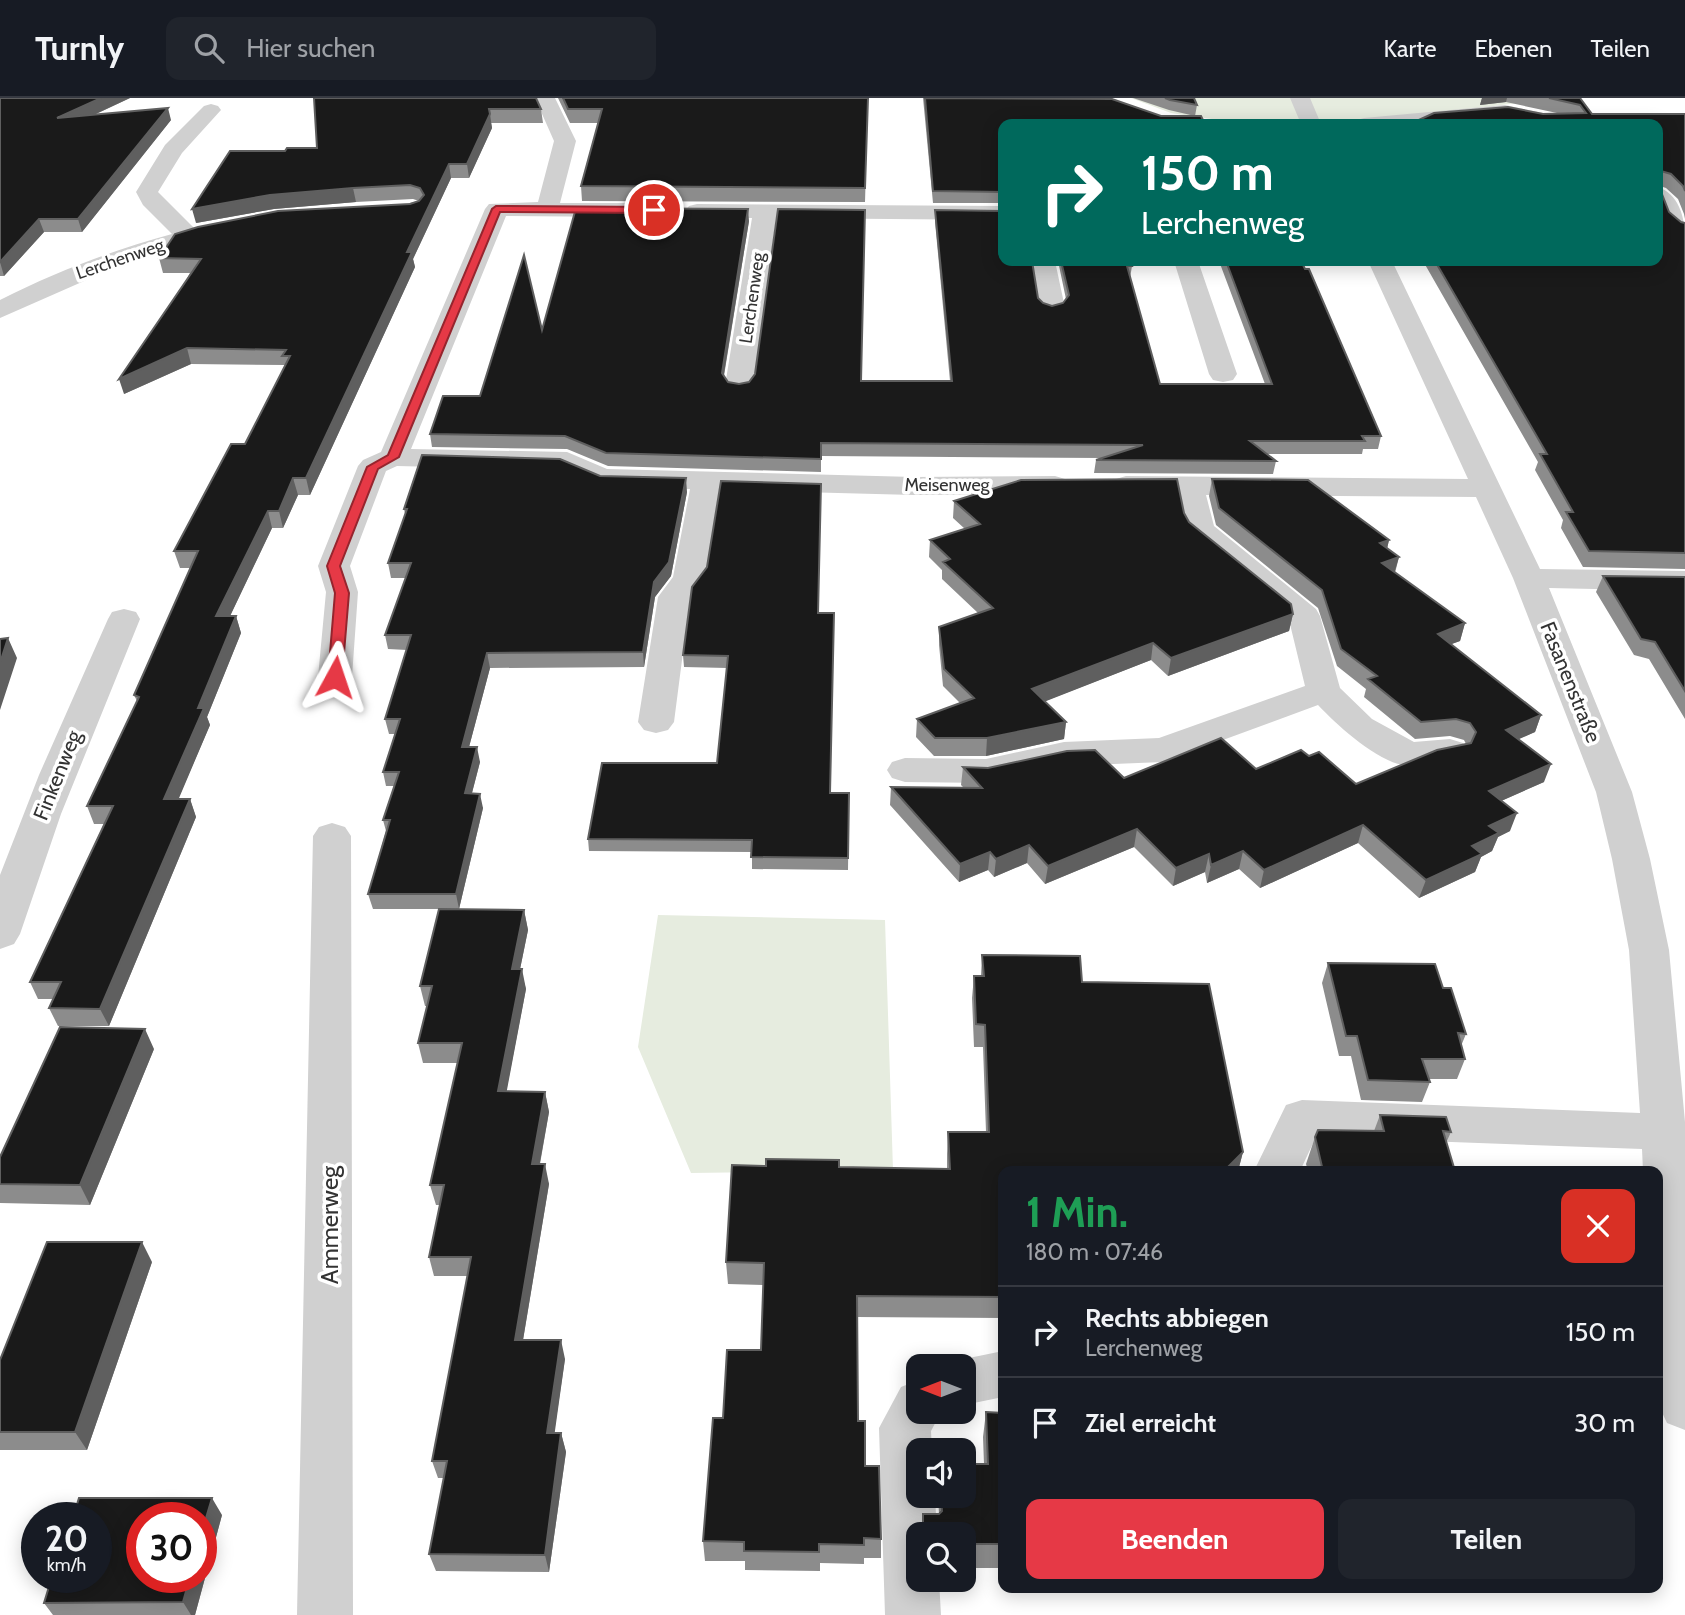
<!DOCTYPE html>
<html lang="de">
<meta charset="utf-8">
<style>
body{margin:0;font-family:Cabin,sans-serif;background:#20242c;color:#f1f3f6;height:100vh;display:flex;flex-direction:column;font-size:26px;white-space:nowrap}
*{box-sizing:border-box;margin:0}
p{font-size:23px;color:#9ea1a6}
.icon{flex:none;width:38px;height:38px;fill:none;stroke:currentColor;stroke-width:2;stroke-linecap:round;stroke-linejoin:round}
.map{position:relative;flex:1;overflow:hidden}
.side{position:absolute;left:998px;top:1068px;width:665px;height:427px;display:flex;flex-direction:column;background:#171b24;border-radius:14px;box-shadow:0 4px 18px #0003}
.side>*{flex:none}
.hud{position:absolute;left:998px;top:21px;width:665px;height:147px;border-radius:14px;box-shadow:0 4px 18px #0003;background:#00695c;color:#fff;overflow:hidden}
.needle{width:46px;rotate:270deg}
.tools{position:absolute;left:906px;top:1256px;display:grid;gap:14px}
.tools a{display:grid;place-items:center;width:70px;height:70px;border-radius:14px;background:#171b24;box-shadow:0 4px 18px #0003;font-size:35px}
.speed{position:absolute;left:21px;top:1404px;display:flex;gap:14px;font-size:35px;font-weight:700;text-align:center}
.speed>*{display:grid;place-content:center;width:91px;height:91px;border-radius:50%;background:#171b24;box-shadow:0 4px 18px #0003;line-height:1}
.speed small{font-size:18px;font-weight:400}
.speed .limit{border:10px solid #d22;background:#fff;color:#111}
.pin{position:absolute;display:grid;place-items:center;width:60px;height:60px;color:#fff;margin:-30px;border:4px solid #fff;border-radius:50%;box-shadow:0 2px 7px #0007}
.me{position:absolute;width:77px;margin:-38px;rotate:5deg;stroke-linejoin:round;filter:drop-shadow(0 0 5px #0008)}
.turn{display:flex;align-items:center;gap:24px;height:147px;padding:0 28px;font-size:32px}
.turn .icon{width:91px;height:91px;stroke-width:2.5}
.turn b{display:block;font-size:49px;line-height:60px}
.round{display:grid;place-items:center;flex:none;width:74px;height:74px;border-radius:14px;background:#20242c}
.headline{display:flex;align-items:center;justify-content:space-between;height:119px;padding:0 28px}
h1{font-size:42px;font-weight:700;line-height:52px;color:#1e9e55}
.button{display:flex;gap:14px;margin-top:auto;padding:14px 28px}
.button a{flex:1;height:80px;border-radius:14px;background:#e63946;color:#fff;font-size:28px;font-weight:700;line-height:80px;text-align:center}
.button a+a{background:#20242c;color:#f1f3f6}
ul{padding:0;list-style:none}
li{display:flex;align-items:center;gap:21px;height:91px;padding:0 28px;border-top:2px solid #363941}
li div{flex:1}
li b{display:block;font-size:26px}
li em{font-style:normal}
header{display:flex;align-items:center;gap:42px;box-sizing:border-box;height:98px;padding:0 35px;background:#171b24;border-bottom:2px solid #363941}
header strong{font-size:33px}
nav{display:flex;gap:38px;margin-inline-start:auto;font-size:24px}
.search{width:490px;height:63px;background:#20242c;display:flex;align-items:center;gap:18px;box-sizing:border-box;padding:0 24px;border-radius:14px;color:#9ea1a6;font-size:26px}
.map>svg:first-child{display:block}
.green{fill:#e6ecdf}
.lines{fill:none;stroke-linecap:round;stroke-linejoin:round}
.minor{fill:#d0d0d0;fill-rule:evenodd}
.wall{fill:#8c8c8c}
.shaded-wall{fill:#5f5f5f}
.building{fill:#1a1a1a;stroke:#5f5f5f;stroke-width:2}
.route{fill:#e63946;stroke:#96252e;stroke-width:2}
.labels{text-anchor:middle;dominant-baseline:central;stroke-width:7;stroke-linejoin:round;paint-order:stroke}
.far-street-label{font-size:18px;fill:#333;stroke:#fff}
.street-label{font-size:21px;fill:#333;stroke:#fff}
.near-street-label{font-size:24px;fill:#333;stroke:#fff}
</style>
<header>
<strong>Turnly</strong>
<div class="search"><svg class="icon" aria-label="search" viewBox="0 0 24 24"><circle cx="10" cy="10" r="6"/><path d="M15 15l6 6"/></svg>Hier suchen</div>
<nav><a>Karte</a><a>Ebenen</a><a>Teilen</a></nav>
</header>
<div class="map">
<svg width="1685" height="1517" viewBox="0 0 1685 1517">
<rect width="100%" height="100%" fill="#fff"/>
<path class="green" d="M1131,0h428l-212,26h-101l-75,-11z
M658,817l227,5 8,250 -202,3 -53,-126z"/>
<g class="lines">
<path class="minor" d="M535,0h20l21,43 -16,62h66l8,2 4,5 -4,5 -8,2 -120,-1 -95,233 156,3 40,17 307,8 141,-1 10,3 5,6 -5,6 -10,3 -141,1 -195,-5 -14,88 -15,20 -16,124 -6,8 -12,3 -12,-3 -6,-8 20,-125 15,-20 17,-88 -88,-2 -40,-17 -165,-4 -11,5 -36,95 8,26 -6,85 -5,7 -12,4 -12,-4 -5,-7 8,-85 -8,-26 40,-100 5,-6 18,-8 104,-243 4,-5 49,-2 16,-61z
M1290,0h20l11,26h-20z
M211,6l7,2 3,4 -39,43 -24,39 36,36 26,-6 8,2 4,5 -4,5 -112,33 -116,51v-18c55,-28 113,-50 172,-66l-29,-29 -7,-13 29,-47 39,-39z
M1505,7l71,15 4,4h-41l-34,-7 -76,7h-76l4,-4 7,-2z
M1657,89c22,6 28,31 28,50 -22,-5 -28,-30 -28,-50z
M697,106l306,2v14l-227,-2 -23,168 -4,6 -10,2 -10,-2 -4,-6 27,-168 -63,-2 -4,-5 4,-5z
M1031,163h24l10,47 -4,5 -9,3 -9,-3 -4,-5z
M1174,163h24l39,113 -4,6 -10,2 -10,-2 -4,-6z
M1368,163h24l148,308 145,2v20l-136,-3 83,204 18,67 19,91 16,172v308l-18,-7 -8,-17 -2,-235h-14l-1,-22 -326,-12 -16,34h-46l32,-66 16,-5 338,13 -11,-163 -17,-91 -16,-67 -83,-214 -37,-81 -270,-2 8,31 102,83 4,7 20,72 32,31 42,23 36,-3 13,4 5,8 -5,8c-17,5 -38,8 -55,7 -30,-3 -70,-40 -90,-61l-155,57 -99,4 -78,17 -81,-1 -13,-4 -5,-8 5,-8 13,-4 81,1 78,-17 95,-4 146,-52 -16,-66 -101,-83 -4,-7 -8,-36 -60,-3 -5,-6 5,-6 10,-3 342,3z
M124,511l12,3 4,7 -79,195 -41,120 -6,10 -14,5v-74l39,-100 69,-156 4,-7z
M332,725l13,4 6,9 2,779h-56l16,-779 6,-9z
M1003,1253v46l-39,8v-38l-18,-2 18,-6z
M919,1282v32h22l-10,19 1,20h-13v45h16l2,39h-18v45h20l2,35h-56l-6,-187 22,-41z"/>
</g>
<path class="wall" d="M0,0h130l-36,17 77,5 -89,112h-38l-40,44h-4z
M314,0l227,11 2,14h-52l1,5 -23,50h-18l-38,81 2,8 -105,228h-12l-15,33h-11l-42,88h6l5,17 -34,84 3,8 -32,74h12l6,18 -87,209h-51l-9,-18 5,-9h-16l-8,-17 74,-158h-10l-7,-18 50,-105 -3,-6 57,-127h-11l-6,-17 71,-107 40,-78v-1l-94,-1 -67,30 66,-121h-27l-4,-15 260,-57 -6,-2 -57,3 -82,7 -78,14 89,-72 32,-3z
M558,0h310l-3,104 -283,-1 -1,-15 17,-63h-28z
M923,0h123l115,18 -158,8v79h-70z
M1133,0h61l3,7 -2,11 -26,-6z
M1482,0h98l12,16h93v105l-1,-5 -6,-15 -12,-11 -6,-2v3l9,23 12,10 4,1v346l-102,-2 -22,-39 2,-8 -28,-50 3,-8 -115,-201h234l-114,-147 14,-1 -51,-11 -26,3z
M935,112l103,88 5,5 9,3 11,-3 3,-4 -8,-38h72l2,5 -2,12 30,106h105l-46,-123h82l80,175 -3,13h-15l-1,5h-95l9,7 -3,13 -179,-1 2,-13 7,-2 -282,-2v16l-213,-6 -41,-17 -135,-2 -2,-13 50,-38 62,-66 207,-109 -25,155 4,6 11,2 122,-3h89l-15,-159z
M600,378l87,16 -16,84 -16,21 -11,70 -154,1 -21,79 11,15 -8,31 11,15 -24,101h-86l-5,-15 18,-63 -3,-11 11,-34h-8l-3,-14 12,-38h-6l-4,-15 22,-69 -19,-1 -3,-14 21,-57h-15l-3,-15 17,-49 -1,-5z
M1212,381l177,61 -2,9 12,8 -4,16 70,50 -5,18 -9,3 90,71 -6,17 -17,7 26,43 -43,19 9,30 -12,6 -6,14 -11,6 -6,15 -56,26 -61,-55 -98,45 -21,-19 -32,14 -2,-11 -32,14 -39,-39 -89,37 -18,-21 -33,14 -6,-7 -29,12 -69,-77 1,-18 73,1 -3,-3 2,-18 161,11 132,-9 53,-13 47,28 110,-40 -2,-4 -14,-4 -35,3 -51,-42 2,-8 -29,-23 -19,-58 -102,-83 -7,-29z
M954,403l230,12 5,9 104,92 -4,17 -121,45 -17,-16 -106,41 21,21 -2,17 -78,17h-52l-18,-19 1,-18 43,-16 -17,-17 -4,-41v-18l39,-14 -36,-34v-9l-13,-13 1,-17 35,-11 -12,-11z
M1603,478l82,1v142l-36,-60 -15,-4 -38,-63z
M819,515l12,180h18l-1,77 -96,-1v-17l-163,-1 -1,-12 129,-76 10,-95 -43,-1 -1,-12z
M524,812l4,20 -8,39 6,20 -20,103h39l4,20 -9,52 9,20 -26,156 42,19 -11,74h7l5,19 -17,120 -113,-1 -7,-17 15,-76h-6l-6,-17 36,-185h-34l-5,-19 11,-52h-4l-6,-20 28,-122h-35l-5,-20 9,-37h-2l-5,-20z
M982,857l100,27 161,170 -5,19h-235v147l-146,-1 1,104 7,45 16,73v19h-17v6l-44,-1v8l-75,-1v-9h-40l-2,-20 20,-123 38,-68 2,-65 -35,-1 -2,-22 113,-95 108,2v-15l1,-22h38l-3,-85h-9l-2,-49 2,-22h7z
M1328,865l115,25 23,46 -5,12 4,13 -8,20h-29l2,3 -8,20 -61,-2 -10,-44h-12l-17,-73z
M154,951l-64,156 -90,-2v-46z
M1380,1017l71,17 -5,11 9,28h-147l-2,-7 9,-27 59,-6z
M152,1164l-65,188h-87v-90z
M986,1314l17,1v155h-39v-33h-42l1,-21h16l-1,-18h26l20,-32 -1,-27z
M222,1417l-27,100h-142l-9,-12z"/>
<path class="shaded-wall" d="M101,0h29l-69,32 -4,-12z
M1482,0h25l-1,4 -26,3z
M168,10l3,12 -89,112 -4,-13z
M490,16l2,14 -23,50 -2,-14z
M449,66l2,14 -38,81 2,8 -105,228 -4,-17 101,-226z
M353,90l3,14 -82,7 -78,14 -4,-14 78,-14z
M748,111l1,12 -27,165v-13z
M39,121l5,13 -40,44 -4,-14z
M187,250l4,16 -67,30 -5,-15z
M293,380l5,17 -15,33 -4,-17z
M686,380l1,14 -16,84 -16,21 -11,70 -1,-15 11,-70z
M268,413l4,17 -50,105 -6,-17z
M1389,442l-4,17 -5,-14z
M1399,459l-5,17 -12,-11z
M1293,516l-4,17 -121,45 3,-18z
M236,518l5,17 -34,84 3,8 -39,92 -7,-18 34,-91z
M1465,525l-5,18 -27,10 5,-17z
M8,540l9,20 -17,52v-47z
M1153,545l-2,17 -120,47 1,-18z
M487,555l3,15 -25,94 -3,-15z
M1541,617l-6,17 -36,16 7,-18z
M1066,624l-2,17 -78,17 1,-18z
M477,649l3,15 -12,46 -3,-15z
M1551,666l-7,18 -61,27 6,-18z
M480,696l3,14 -24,101 -3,-15z
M190,701l6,18 -87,209 -9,-17z
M1517,715l-7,18 -12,6 -6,14 -11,6 -6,15 -56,26 7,-18 46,-34 17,-20z
M1363,727l-5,18 -98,45 4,-18z
M1137,731l-3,18 -89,37 3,-18z
M1029,747l-2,18 -33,14 2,-18z
M1243,753l-4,18 -32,14 4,-18z
M990,754l-2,18 -29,12 1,-18z
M1209,756l-4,18 -32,14 3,-18z
M524,812l4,20 -12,59 -4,-20z
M522,871l4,20 -23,122 -5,-20z
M145,931l9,20 -64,156 -10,-20z
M545,994l4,20 -13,72 -4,-20z
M1243,1054l-5,19h-14z
M545,1066l4,20 -29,174 -5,-18z
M142,1144l10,20 -65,188 -12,-18z
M561,1242l4,19 -13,93 -5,-19z
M561,1335l5,19 -17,120 -4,-17z
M212,1400l10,17 -27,100h-4l-8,-13 7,-25h11v-42z"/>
<path class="building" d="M0,0h101l-44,20 111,-10 -90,111h-39l-39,43z
M314,0h222l5,11h-52l1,5 -23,50h-18l-42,88h5l-106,226h-13l-14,33h-11l-52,105h20l-38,92h6l-40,91h26l-90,210 -51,-1 12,-26h-31l83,-176h-26l52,-109 -5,-2 64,-144h-24l57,-107h14l45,-88h-8l4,-6 -99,-2 -68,31 82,-120 -42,-1 16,-24 23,-7 80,-16 132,-7 9,-3 5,-6 -4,-7 -10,-3 -57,3 -83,7 -78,14 38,-58h55l2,-3h30z
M563,0h305l-3,90 -284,-2 21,-77h-34z
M925,0l187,1 49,17h40l4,8h-202v68l-70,-1z
M1165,0h29l3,7 -27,-5z
M1549,0h31l12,16h93v77l-2,-5 -12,-12 -10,-3 -1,18 9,23 12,10 4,1v330l-96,-2 -23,-39h7l-33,-58h7l-112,-193h222v-137h-247l24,-11 74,-6 35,7 43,-1 -6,-8z
M576,110l172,1 -26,164 6,9 11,2 10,-2 6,-8 23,-165 87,1 -4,171h91l-17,-171 68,1v50h29l6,37 5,5 9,3 11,-3 6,-8 -8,-34h69l2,5h-5l33,118h112l-46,-123h75l4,8h4l72,167h-19l3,5h-115l26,20 -180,-1 47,-15 -322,-2v16l-215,-6 -41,-17 -135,-2 13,-38h37l44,-141 18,75z
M422,357l138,4 40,17 86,2 -17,84 -15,20 -11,70 -156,1 -25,94h15l-12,46 15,1 -24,100h-88l22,-74h-7l16,-48h-16l17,-53h-15l26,-84h-26l26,-72h-23l19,-54h-3z
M1177,381l7,34 5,9 102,82 2,10 -122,44 -18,-15 -121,46 34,33 -79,16h-52l-18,-19 57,-21 -30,-29 -5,-42 54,-19 -50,-46 7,-3 -20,-19 50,-16 -26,-23 67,-21z
M1212,381l96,1 81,60 -9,3 19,14 -17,6 83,60 -27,11 103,81 -35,15 45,34 -62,27 28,22 -28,13 10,7 -27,13 10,8 -56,26 -63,-55 -99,45 -21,-19 -32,14 -2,-11 -33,14 -39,-39 -89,37 -19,-21 -33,14 -6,-7 -30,12 -69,-77 91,1 -19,-21 25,1 79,-17 28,-1 29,28 97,-40 35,31 45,-19 8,6 10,-4 37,32 81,-34 34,-7 5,-11 -6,-9 -14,-4 -35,3 -53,-43 9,-3 -36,-27 -19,-59 -103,-82z
M721,383l100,3 -3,129h16l-4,180h19l-1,65 -97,-1 1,-17 -164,-1 14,-76h115l11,-107 -45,-1 9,-68 15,-20z
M1603,478l82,1v114l-30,-49 -14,-3z
M8,540l-8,25v-24z
M439,811l85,1 -12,59h10l-24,122 47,1 -13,72h13l-30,176h46l-14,93h14l-16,122 -116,-1 18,-93h-15l39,-204h-42l15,-72h-14l32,-142h-44l14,-57h-12z
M982,857l98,1 2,26 127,2 34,168 -19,19h-221v126l-146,-1 1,125h7v45h14l2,73 -17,-1v7l-45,-1v8l-75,-1v-9l-41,-1 10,-123h10l4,-68h34l3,-87 -38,-1 6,-97 34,1v-7l73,1v7l111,2 -2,-37h41l-4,-107 -9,-1 -2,-48h10z
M1328,865l107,1 8,24h8l15,46 -8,-1 7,26h-43l8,23 -62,-2 -11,-44h-11z
M60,929l85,2 -65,156 -80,-1v-27z
M1380,1017l66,2 5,15 -8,-1 12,40h-132l-8,-34 3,-7 66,1z
M47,1144h95l-67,190h-75v-72z
M986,1314l17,1v131h-39v-9h-41v-21h16l3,-3 -1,-15h23v-32h24z
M79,1400h133l-11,37v-18h-59v60h48l-7,25 -139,1 8,-26h44v-60h-23z"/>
<path class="route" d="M496,108l158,1 5,3 -5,3 -154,-1 -101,245 -21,12 -38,97 9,27 -7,84 -2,3h-10l-2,-3 7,-84 -8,-27 40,-99 21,-12 104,-246z"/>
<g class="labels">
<g class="far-street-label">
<text transform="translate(120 161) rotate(-19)">Lerchenweg</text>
<text transform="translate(752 200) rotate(-82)">Lerchenweg</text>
<text x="947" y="387">Meisenweg</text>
</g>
<g class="street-label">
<text transform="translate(1571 584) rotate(68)">Fasanenstraße</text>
<text transform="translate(57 677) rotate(-68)">Finkenweg</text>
</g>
<g class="near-street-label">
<text transform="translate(329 1127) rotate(-90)">Ammerweg</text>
</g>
</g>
</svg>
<div class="tools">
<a><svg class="needle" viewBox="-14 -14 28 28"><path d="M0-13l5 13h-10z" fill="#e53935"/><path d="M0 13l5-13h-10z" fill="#9ea1a6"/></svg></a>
<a><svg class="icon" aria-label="sound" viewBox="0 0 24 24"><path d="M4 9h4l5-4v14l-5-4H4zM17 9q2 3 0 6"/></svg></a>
<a><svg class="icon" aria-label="search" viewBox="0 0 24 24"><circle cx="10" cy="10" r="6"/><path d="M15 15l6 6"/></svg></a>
</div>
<div class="speed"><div>20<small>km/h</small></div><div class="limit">30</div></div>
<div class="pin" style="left:654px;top:112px;background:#d93025"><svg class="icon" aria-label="arrive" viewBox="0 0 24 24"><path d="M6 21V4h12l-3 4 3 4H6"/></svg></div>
<svg class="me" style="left:335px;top:579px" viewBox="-20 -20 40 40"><path d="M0-17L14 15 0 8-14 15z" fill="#e63946" stroke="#fff" stroke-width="4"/></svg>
<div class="hud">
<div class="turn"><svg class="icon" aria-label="right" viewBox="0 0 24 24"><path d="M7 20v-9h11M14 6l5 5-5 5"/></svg><div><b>150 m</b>Lerchenweg</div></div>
</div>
<section class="side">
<div class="headline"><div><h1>1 Min.</h1><p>180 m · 07:46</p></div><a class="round" style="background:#d93025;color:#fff"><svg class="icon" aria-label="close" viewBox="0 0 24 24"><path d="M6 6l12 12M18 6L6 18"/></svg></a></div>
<ul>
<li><svg class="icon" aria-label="right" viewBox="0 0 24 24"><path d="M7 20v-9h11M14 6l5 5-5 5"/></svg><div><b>Rechts abbiegen</b><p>Lerchenweg</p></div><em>150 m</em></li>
<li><svg class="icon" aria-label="arrive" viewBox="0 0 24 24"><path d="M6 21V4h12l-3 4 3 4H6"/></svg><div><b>Ziel erreicht</b></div><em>30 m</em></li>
</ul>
<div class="button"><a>Beenden</a><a>Teilen</a></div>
</section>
</div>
